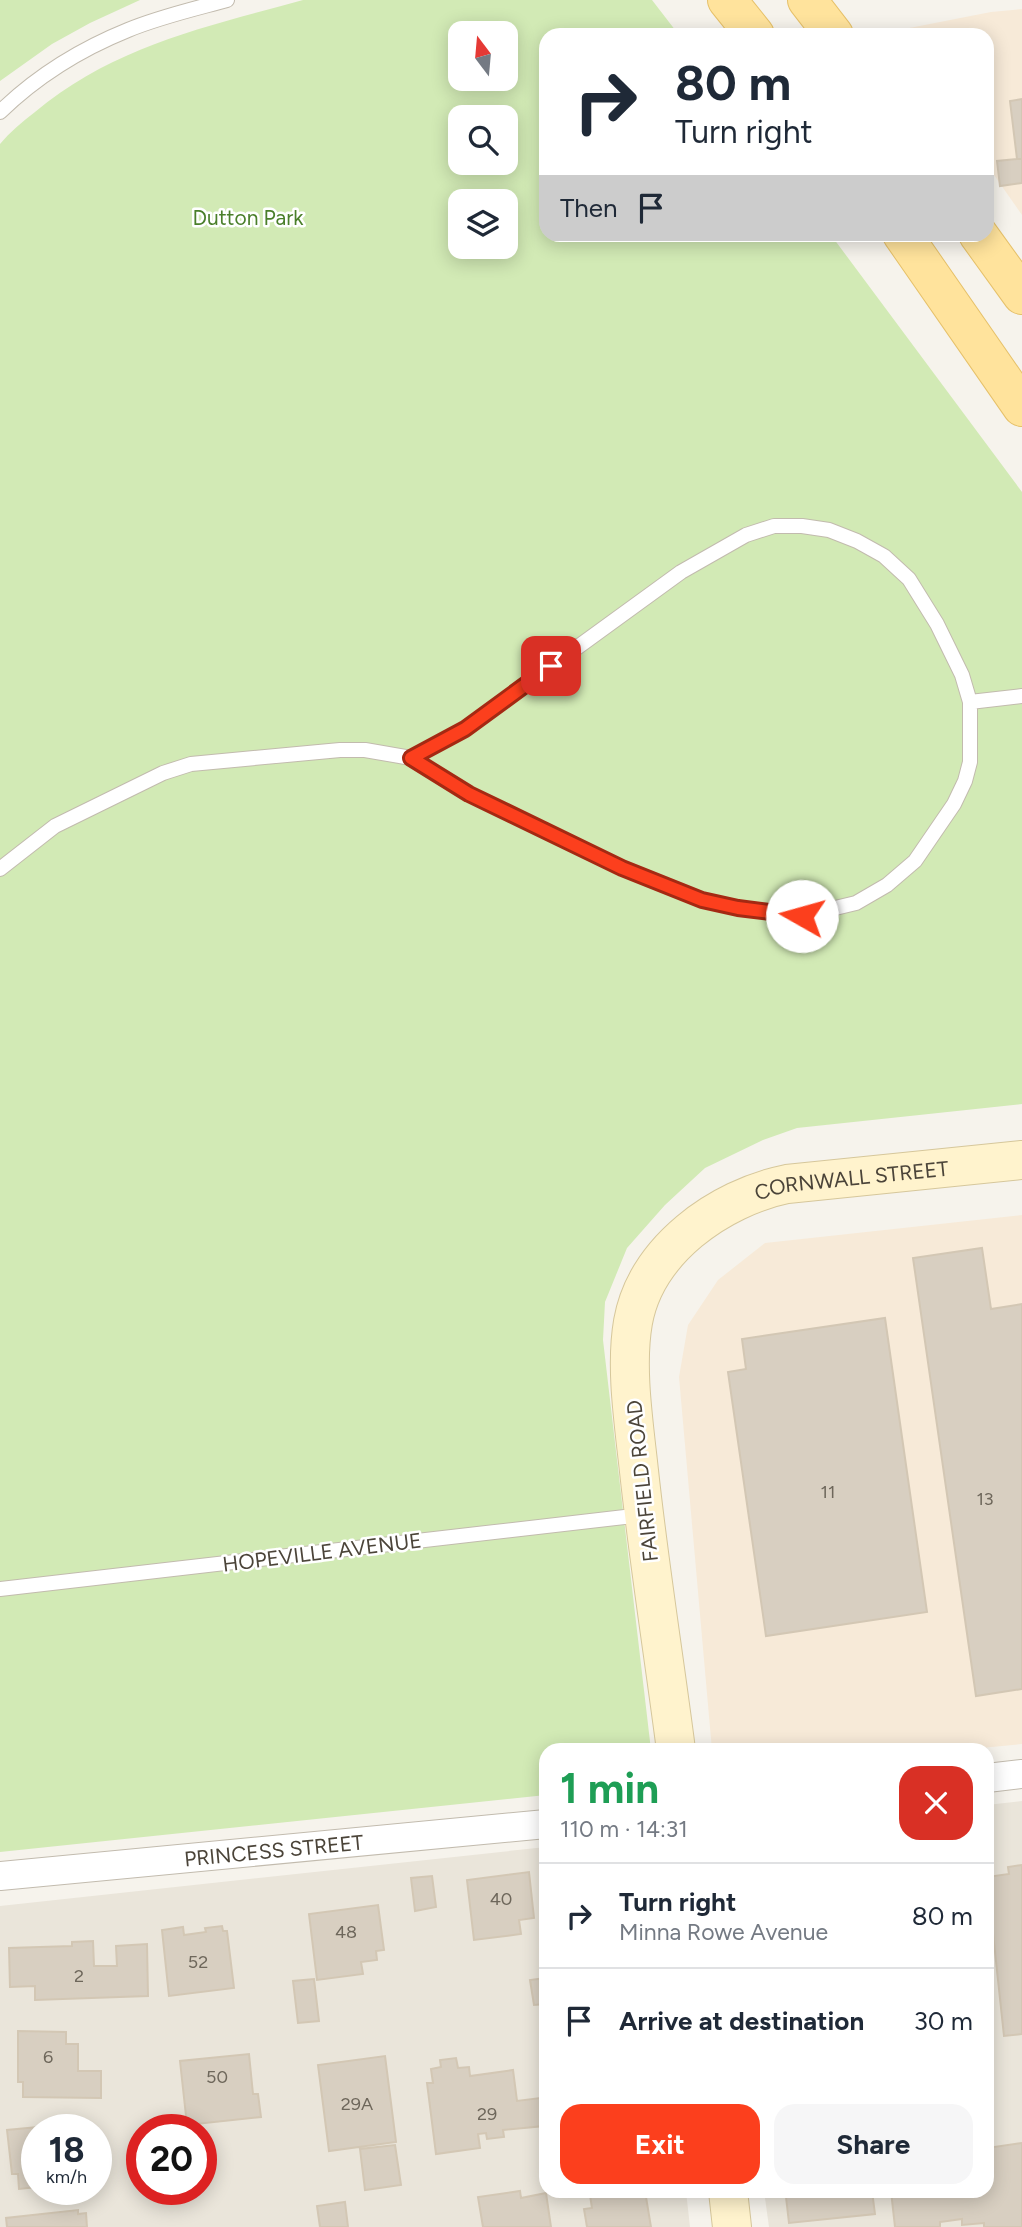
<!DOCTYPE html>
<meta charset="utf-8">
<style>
body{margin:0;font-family:Figtree,sans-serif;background:#f6f6f7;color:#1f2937;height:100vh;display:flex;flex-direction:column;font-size:26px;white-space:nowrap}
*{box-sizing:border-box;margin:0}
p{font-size:23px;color:#747a83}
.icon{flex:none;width:38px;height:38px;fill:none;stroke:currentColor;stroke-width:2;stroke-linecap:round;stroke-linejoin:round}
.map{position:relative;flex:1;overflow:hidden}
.drawer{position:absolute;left:539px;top:1743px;width:455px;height:455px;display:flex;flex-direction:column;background:#fff;border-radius:21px;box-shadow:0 4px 18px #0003}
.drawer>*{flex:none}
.top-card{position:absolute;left:539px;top:28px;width:455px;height:214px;border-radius:21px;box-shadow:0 4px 18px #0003;background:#fff;color:#1f2937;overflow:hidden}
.needle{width:46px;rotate:344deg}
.controls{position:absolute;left:448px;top:21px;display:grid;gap:14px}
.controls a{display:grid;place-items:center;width:70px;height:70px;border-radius:14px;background:#fff;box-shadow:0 4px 18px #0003;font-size:35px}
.speed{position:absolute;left:21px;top:2114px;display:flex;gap:14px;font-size:35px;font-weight:700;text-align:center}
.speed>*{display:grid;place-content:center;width:91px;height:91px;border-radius:50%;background:#fff;box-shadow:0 4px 18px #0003;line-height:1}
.speed small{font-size:18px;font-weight:400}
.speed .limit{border:10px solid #d22;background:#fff;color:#111}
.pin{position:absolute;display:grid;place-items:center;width:60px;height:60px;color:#fff;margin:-30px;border-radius:14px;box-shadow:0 4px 10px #0006}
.me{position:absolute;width:77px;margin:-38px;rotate:277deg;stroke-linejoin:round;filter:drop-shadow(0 0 5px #0008)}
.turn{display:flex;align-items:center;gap:24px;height:147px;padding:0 21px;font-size:32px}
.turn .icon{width:91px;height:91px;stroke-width:2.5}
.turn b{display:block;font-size:49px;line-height:60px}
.then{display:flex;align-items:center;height:66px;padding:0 21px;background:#0003;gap:14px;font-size:26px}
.round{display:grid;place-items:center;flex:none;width:74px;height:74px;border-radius:21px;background:#f6f6f7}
.head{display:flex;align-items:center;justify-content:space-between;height:119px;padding:0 21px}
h1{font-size:42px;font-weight:700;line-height:52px;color:#1e9e55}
.action{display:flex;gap:14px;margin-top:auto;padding:14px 21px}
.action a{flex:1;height:80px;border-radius:21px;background:#fc3f1d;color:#fff;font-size:28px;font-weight:700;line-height:80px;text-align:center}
.action a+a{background:#f6f6f7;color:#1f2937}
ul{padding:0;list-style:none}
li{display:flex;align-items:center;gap:21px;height:105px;padding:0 21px;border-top:2px solid #e0e1e3}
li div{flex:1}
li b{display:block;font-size:26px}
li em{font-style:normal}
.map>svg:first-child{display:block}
.residential{fill:#eae5da;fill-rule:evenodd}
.commercial{fill:#f7ead8}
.green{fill:#d2eab5;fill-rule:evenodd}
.building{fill:#d8cfc1;stroke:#d3c7b4;stroke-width:2}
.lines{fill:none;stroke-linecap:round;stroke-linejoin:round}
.lane-casing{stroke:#c2bbae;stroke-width:16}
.street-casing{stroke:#c2bbae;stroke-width:30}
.secondary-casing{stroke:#d6c79b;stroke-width:40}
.primary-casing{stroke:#e6c16a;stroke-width:40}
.lane{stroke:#fff;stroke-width:14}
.street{stroke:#fff;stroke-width:28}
.secondary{stroke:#fff3cd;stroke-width:38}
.primary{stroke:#ffe39c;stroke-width:38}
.route-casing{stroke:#a42913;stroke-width:18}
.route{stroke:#fc3f1d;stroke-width:12}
.labels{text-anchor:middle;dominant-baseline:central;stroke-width:5;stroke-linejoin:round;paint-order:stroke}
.number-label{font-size:18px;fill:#6e675b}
.park-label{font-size:21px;fill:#4a7f2a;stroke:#fff}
.street-label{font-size:21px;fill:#4b4439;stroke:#fff}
</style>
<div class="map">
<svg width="1022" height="2227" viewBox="0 0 1022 2227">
<rect width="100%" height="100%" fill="#f6f3ec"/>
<path class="residential" d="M1022,1801v426h-253l-5,-36h223v-174l6,-1 -6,-57v-154z
M546,1847v344h140l4,36h-690v-321zM37,2130h59v59h-59zM142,2130h59v59h-59z"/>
<path class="commercial" d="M1022,9v206l-35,-50v-130h-91l-2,-4 97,-19z
M1022,1215v529l-62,6h-248l-33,-373 9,-52 30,-45 47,-37z"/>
<path class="green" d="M0,0h140l-50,23 -38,21 -52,37z
M303,0h349l27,35h-133v199l285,1 191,257v612l-225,24 -34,12 -58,28 -40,37 -38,43 -22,54 -2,38 48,410h-105v45l-546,57v-1708c10,-12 22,-22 35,-32 79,-66 171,-85 268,-112zM460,33h46v46h-46zM460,117h46v46h-46zM460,201h46v46h-46z"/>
<path class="building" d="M1022,99v60h-5l-7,-58z
M1017,159h5v24l-22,3 -3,-25z
M982,1248l9,61 31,-5v385l-46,7 -63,-438z
M885,1318l42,294 -161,24 -38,-264 18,-3 -4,-30z
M1022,1865v169l-18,2 -17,-159 22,-3 -1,-7z
M529,1872l5,46 -15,2 2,14 -47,6 -7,-60z
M432,1876l4,31 -21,4 -4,-33z
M378,1905l6,45 -8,1 1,9 -16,2 2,12 -46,6 -8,-66z
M222,1926l1,5h4l7,57 -65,8 -7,-66 21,-3 1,8 22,-3 -1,-4z
M93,1941l1,25h23l-1,-20 31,-2 1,52 -113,4v-14l-25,1 -1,-39 63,-2v-4z
M546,1978v26l-12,1 -4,-25z
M314,1979l5,42 -21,2 -5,-42z
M18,2031l48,1v12h12v27h23v27l-78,-1v-15h-5z
M249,2054l4,40h5l3,23 -74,8 -7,-64z
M385,2056l11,86 -67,9 -11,-86z
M456,2058l2,10 11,-1 1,9 43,-6 4,31 23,-3 4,28 -41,4 1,7 -17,2 -1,-6 -8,1 2,14 -44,6 -9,-71h6l-2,-14 10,-2 -1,-7z
M59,2125l1,5h-23v57l-18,2 -1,-15h-6l-5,-44z
M1022,2143v84h-38v-4l-22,2v-6l-22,3v5h-45l-4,-36h96v-43z
M395,2145l6,40 -36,5 -5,-41z
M520,2191l1,7 25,-5 5,34h-68l-5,-30z
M615,2191h30l6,36h-64l-3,-18 8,-1 -2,-13z
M778,2191h94l3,23 -86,9 -3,-26h-7z
M345,2202l3,25h-28l-3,-21z
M78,2210v4l8,-1 1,14h-80l-1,-9z"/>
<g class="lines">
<defs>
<path id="lane" d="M0,112c36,-35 81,-63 128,-82 31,-13 66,-21 99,-30
M970,702l52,-6
M0,869l55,-43 108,-53 28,-9 149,-14h25l46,8 58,36 153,74 80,32 36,8 64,8 54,-13 31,-18 28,-24 39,-57 11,-23 5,-19v-60l-8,-27 -25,-51 -28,-45 -25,-23 -27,-15 -28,-11 -27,-4h-28l-28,9 -65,37 -216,157 -54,29
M0,1589l642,-74"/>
<g id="street">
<path d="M987,1778l35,-4"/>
<path id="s1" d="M0,1876l546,-52"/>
</g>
<g id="secondary">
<path id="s2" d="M676,1750c-12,-93 -27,-186 -37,-279 -5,-47 -14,-103 -6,-149 13,-72 86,-124 154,-138l235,-24"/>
<path d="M728,2191l4,36"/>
</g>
<path id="primary" d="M727,0l28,35
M807,0l27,35
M902,234l120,173
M978,234l44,61"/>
</defs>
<use href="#lane" class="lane-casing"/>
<use href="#street" class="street-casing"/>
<use href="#secondary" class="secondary-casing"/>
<use href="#primary" class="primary-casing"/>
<use href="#lane" class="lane"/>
<use href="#street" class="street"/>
<use href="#secondary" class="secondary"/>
<use href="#primary" class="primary"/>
</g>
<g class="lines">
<defs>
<path id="route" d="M551,666l-86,63 -54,29 58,36 153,74 80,32 36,8 64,8"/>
</defs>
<use href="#route" class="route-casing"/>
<use href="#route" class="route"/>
</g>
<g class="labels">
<g class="number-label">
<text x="828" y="1492">11</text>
<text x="985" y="1499">13</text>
<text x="501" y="1899">40</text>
<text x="346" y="1932">48</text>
<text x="198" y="1962">52</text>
<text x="79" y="1976">2</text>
<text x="48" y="2057">6</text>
<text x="217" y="2077">50</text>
<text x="357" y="2104">29A</text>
<text x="487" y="2114">29</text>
</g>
<g class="park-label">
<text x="248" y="217">Dutton Park</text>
</g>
<g class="street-label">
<text stroke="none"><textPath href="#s2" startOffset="714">CORNWALL STREET</textPath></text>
<text transform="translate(642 1481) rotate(-96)">FAIRFIELD ROAD</text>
<text transform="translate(322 1552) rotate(-7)">HOPEVILLE AVENUE</text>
<text stroke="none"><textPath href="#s1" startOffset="275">PRINCESS STREET</textPath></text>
</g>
</g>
</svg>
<div class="controls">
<a><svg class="needle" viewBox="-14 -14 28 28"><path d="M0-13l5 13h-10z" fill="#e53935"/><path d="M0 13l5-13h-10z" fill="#747a83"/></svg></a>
<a><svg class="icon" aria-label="search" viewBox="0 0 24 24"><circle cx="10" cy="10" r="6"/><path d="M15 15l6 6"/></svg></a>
<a><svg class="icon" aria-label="layers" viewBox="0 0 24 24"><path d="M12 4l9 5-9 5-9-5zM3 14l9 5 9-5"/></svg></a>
</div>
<div class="speed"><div>18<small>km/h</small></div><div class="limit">20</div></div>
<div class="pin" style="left:551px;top:666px;background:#d93025"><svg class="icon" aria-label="arrive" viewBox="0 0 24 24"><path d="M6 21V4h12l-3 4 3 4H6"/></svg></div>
<svg class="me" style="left:802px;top:916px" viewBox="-20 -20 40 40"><circle r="19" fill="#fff"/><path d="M0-13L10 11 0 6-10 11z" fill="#fc3f1d"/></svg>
<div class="top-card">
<div class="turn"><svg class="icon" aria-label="right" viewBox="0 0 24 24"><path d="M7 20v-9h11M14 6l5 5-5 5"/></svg><div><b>80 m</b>Turn right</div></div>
<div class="then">Then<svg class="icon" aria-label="arrive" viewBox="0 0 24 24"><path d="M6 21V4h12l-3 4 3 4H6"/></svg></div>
</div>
<section class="drawer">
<div class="head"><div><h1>1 min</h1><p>110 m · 14:31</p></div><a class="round" style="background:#d93025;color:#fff"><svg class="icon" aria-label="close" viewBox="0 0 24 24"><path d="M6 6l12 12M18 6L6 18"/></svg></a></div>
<ul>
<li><svg class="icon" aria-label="right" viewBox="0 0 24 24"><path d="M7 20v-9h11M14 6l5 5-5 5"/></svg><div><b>Turn right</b><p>Minna Rowe Avenue</p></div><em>80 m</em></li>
<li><svg class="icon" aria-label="arrive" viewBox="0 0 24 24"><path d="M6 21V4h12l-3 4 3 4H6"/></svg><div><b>Arrive at destination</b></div><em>30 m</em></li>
</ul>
<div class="action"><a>Exit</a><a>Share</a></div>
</section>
</div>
